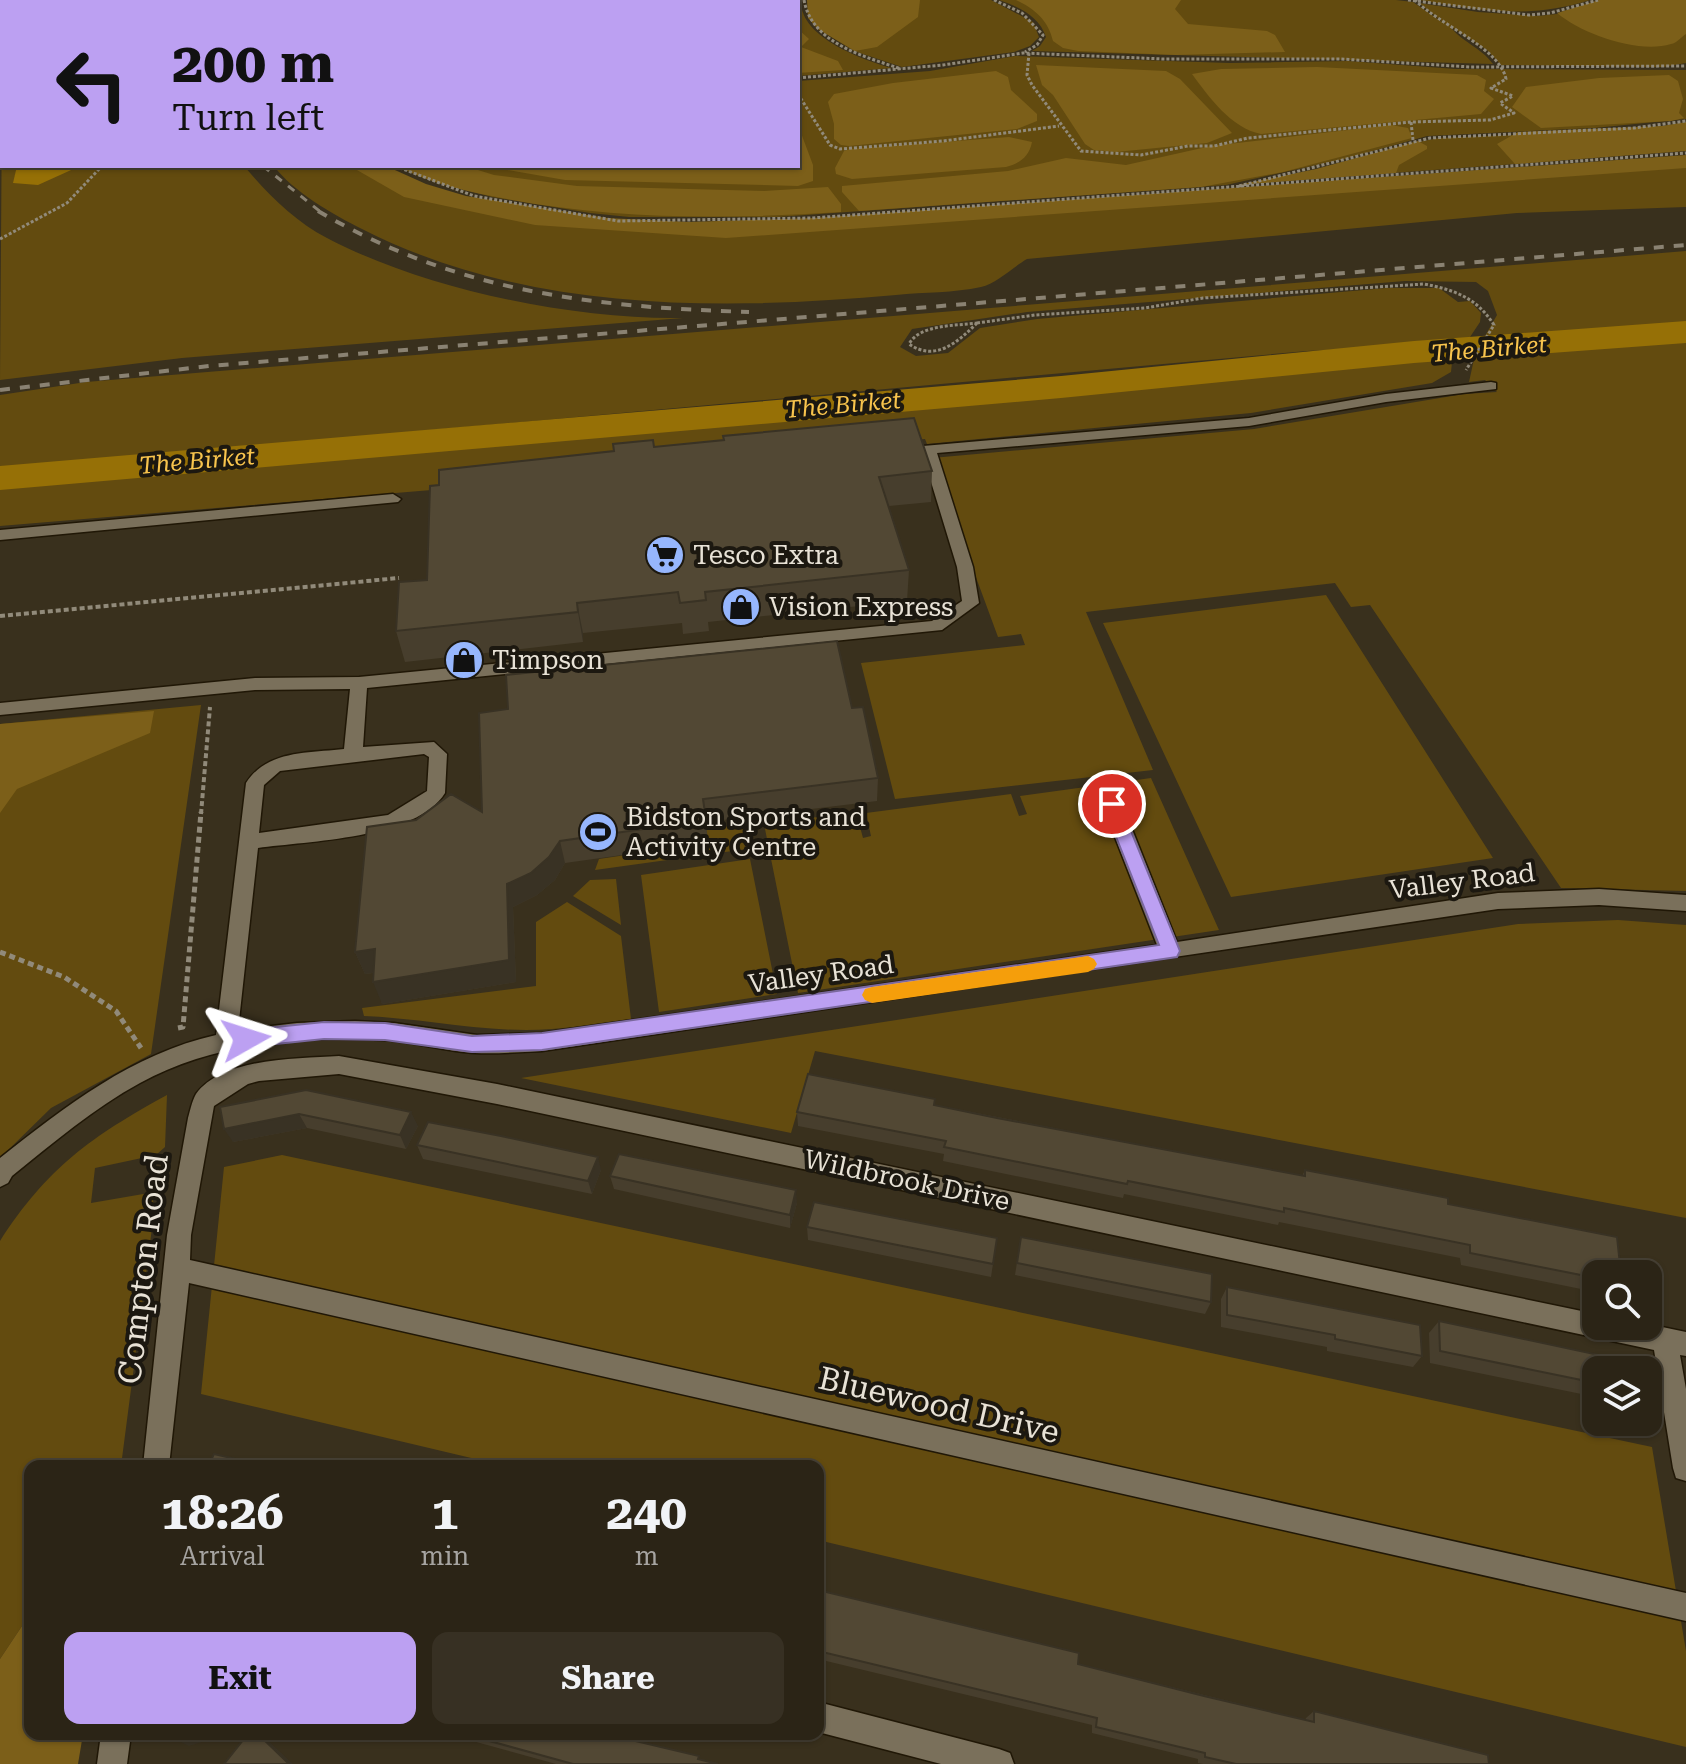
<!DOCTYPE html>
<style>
body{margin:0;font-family:"Roboto Serif",serif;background:#373023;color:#f1f3f6;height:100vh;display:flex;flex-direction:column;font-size:30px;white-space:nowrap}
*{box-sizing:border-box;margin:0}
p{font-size:26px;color:#a6a4a1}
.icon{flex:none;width:44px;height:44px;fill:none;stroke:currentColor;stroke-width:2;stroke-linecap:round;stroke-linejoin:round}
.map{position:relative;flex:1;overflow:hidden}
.drawer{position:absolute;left:24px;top:1460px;width:800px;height:280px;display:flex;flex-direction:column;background:#2b2416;border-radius:16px;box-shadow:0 2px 6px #0004,0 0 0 2px #474135}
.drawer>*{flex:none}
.top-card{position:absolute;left:0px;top:0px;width:800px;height:168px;box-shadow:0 2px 6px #0004,0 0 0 2px #474135;background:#bca0f2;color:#111;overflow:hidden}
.tools{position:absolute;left:1582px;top:1260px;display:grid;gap:16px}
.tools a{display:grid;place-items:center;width:80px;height:80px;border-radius:16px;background:#2b2416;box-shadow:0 2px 6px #0004,0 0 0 2px #474135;font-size:40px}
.pin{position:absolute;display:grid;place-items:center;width:68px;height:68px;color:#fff;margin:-34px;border:4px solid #fff;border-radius:50%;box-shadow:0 2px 8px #0007}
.me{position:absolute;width:88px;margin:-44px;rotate:84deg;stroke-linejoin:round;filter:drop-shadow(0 0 6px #0008)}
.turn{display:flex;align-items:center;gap:28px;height:168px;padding:0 40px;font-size:36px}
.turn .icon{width:104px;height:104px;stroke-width:2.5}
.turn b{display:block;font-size:56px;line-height:68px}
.eta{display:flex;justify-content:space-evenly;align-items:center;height:136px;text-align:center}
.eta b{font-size:48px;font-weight:700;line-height:56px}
.primary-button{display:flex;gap:16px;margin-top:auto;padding:16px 40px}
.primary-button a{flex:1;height:92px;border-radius:16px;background:#bca0f2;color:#111;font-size:32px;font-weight:700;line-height:92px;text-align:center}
.primary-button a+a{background:#373023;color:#f1f3f6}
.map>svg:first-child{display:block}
.green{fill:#634b0f}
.forest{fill:#7c5f19}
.water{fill:#967006}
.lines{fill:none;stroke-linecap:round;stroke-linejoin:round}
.river{fill:#967006;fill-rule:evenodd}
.minor-casing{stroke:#201706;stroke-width:3}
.path-far2{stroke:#918a7a;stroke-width:3;stroke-dasharray:3 2;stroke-linecap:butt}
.path-far1{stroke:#918a7a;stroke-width:4;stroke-dasharray:5 3;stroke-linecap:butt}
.path{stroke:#918a7a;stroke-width:5;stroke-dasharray:6 4;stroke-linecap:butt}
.minor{fill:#7a705b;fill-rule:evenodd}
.rail-far1{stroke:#8a8272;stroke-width:3;stroke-dasharray:8 8;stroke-linecap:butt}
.rail{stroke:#8a8272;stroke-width:4;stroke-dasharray:10 10;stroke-linecap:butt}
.wall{fill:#473e2d}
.shaded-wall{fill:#393224}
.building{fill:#524834;stroke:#393224;stroke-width:2}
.route{fill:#bca0f2;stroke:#7a689d;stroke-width:2}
.slow{fill:#f59e0b}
.labels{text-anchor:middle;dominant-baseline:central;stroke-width:8;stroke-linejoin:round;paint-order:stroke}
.far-water-label{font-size:24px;font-style:italic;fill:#f8c44d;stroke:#1c1810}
.poi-label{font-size:26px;fill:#e8e2d6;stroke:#1c1810;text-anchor:start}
.street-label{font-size:26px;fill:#e8e2d6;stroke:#1c1810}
.near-street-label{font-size:32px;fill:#e8e2d6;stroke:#1c1810}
</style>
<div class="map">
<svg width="1686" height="1764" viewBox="0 0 1686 1764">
<rect width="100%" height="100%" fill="#39301d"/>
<path class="green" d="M570,0h231c-2,37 62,60 91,68l-94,8v-74z
M807,0h184l42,22 6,15 -9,9 -16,6 -112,15 -48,-16 -34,-21z
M999,0h397l17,2 35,24 -29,-23 59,9 60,4 148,-16v63l-23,4 -162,-2 -14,-15 -37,-24c11,16 31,21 43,38l-461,-13 8,-5 6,-9c-7,-21 -27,-30 -47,-37z
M1419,0h171c-64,20 -108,10 -171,0z
M1015,56l215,7 118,-2 108,8 230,1v49l-92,9 -167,8 -83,23 -118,26 -448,32h-149l-39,-4 -98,-16 -37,-10 -51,-21h394v-85l132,-10z
M2,102v64h242c23,27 50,55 83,72 97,51 246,82 356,80l-501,40 -182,22z
M1657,129l-99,32 -208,15 68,-34 21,-4z
M1686,157v50l-169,6 -490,46c-14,8 -31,25 -46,28 -27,6 -57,5 -85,8 -178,16 -371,17 -534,-66 -28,-14 -70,-38 -88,-63h110l44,27 193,31 133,1z
M1686,251v74l-205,18 16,-28 -9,-24 -12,-9 -71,-1 -378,31 -115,17 -12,18 16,9 32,-3 32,-25 57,-9 349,-31h53l19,14 12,-1 11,12 -1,9 -14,21 -159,8 -1307,118v-74l86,-13z
M1686,338v553l-125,-3 -191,-283 -19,2 -16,-24 -249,29 67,158 -258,29 -34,-136 164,-18 -4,-11 -23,3 -66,-179 322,-29 210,-35 33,-2 -12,-12 -16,2 7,-32 61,1z
M1453,353l-2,19 -19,11 -181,30 -324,31 -2,-5 -326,27 1,10 -600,50v-46l947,-80z
M1326,595l167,263 -262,39 -128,-274z
M201,705l-50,349 -100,54 -51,50v-434z
M1151,778l68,152 -421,63 -34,-169 92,-12 7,26 8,-2 -5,-23 145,-19 8,22 8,-2 -7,-18z
M749,824l5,24 -159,22 4,-11 108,-16 -1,-14z
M750,859l27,135 -118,18 -18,-137z
M616,879l5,46 -48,-29 17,-16z
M567,902l54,34 10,83c-35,5 -70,11 -105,11 -55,0 -108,-12 -162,-14l-2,-8 174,-22v-64z
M1618,920l68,5v293l-871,-167 -24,82 -270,-55 997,-154z
M167,1095l-2,52 -9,8 -61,13 -4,35 58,-10 6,12 -34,261h-91v148l-30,45v-418c47,-73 92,-105 167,-146z
M282,1155l1370,292 34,204v96l-868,-207v-74h-313l-304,-72 23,-227z"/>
<path class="forest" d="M807,0h113l-2,17 -41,30 -22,4 -37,-22 -10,-11z
M1016,0h165l-6,9 13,15 79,7 8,4 10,17 -109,3 -98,-4 -15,-3 -10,-7c-5,-21 -18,-32 -37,-41z
M1599,0h87v34c-5,3 -9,9 -15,10 -33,10 -89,-10 -114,-31z
M798,29l11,10 -8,8 37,14 5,9 -45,3z
M1036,65l130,6 14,8 52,54 -25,10 -91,9 -22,-2 -9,-6 -32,-49 -11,-10z
M1317,67l160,8 9,5 -2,11 10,8 -13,15 -220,20c-30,-6 -52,-37 -69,-60l29,-5z
M996,71l12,6 3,13 26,24v7l-20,8 -168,17 -8,-1 -7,-6v-15l-6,-22 6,-8 59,-11z
M1669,75l9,6 5,18 -4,14 5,5 -13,3 -130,7 -29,-21 14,-20 73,-9z
M1686,122v29l-171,13 -18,-20 21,-12 144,-6z
M798,125l15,40v16l-15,5 -233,-6 -80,-14h313z
M1391,125l17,3 4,10 -129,34 -82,15 -342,24 -17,-19v-6l166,-15 58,-13 60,7 85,-19z
M1009,137l23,5c-3,15 -12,21 -26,25l-154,12 -16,-5 -1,-6 9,-17 6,-2z
M1418,141l9,5v3l-28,16 -3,8 -158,12 78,-16z
M1686,155v13l-960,70 -191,-13 -131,-28 -54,-31h36l40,18 40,12 141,22 82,4 125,-4z
M397,166h68l29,9 83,11 187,5 64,-4 13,17v8c-112,7 -223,8 -334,-13 -38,-7 -76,-15 -110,-33z
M154,711l-4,22 -133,56 -17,24v-89z
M30,1614v120h53l-5,30h-78v-105z"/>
<path class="water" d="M17,166h63l-42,19 -25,-2z"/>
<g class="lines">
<path class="river" d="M1686,321v22l-272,20 -353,35 -1061,92v-24l1061,-90 353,-35z"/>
<defs>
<path id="minor" d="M115,0h10l-11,2z
M0,89h2l-2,7z
M1491,382l5,1v6l-110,13 -137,24 -312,27 36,114 6,36 -37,27 -575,58 -4,59 71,-5 13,12 -2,39c-28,46 -138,48 -187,55l-20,182 59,-7 58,-2 39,2 83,12 65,-2 615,-88 -55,-141 10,-7 10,7 55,138 321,-49 101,-4 87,6v16l-87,-6 -101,4 -956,142c-22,1 -45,3 -67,2 -31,-2 -60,-11 -91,-13 -81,-5 -171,3 -244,43 -46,25 -87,60 -128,93l-4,7 -8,4v-29c66,-52 132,-104 216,-123l30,-252c21,-33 63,-30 98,-34l6,-60 -95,1 -255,25v-12l255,-25 104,-1 573,-56 30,-20 -5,-34 -36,-118 2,-3 326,-28 137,-24zM424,754l5,3 -2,34 -39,24 -129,18 5,-48 16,-14z
M393,494l8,5 -3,3 -398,38v-10z
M339,1056l158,28 1099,230v12l52,-2 38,8v24l-6,-1 6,34v92l-10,-3 -3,-10 -19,-118 -1157,-246 -158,-30 -80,7 -11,3 -34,22 -23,129 -1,25 1496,333v28l-1497,-338 -20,183h-26l24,-231 21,-117c2,-7 4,-17 8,-24 27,-37 102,-35 143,-38z
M818,1702l181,47 11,4 4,11h-73l-123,-32z
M101,1734h30l-4,30h-30z"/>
</defs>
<use href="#minor" class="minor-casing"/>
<path class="path-far2" d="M804,0c8,44 60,56 97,69
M994,0l28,13 21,22 -6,10 -12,7
M1408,0l121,15 21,-2 48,-13
M1029,53l-2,22 5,10 49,66 60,4 47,-9h26l34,-8 163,-16
M798,78l145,-13 80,-12 141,6h177l130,8 215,-1
M798,94l32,51 10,4 103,-8 116,-15
M1413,140l-2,-18 79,-2 24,-7 -14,-10 13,-7 -22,-8 15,-9c-6,-31 -68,-55 -91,-79
M395,166l79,30 144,25 194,-3 874,-65
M1239,186l191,-48 204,-10 52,-7
M0,239l67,-36 35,-37
M977,323c-20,20 -42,39 -68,21 11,-20 47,-18 68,-21z
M977,323l58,-8 110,-7 58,-10 221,-14c31,6 53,14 70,41l-28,45"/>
<path class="path-far1" d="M0,616l399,-38
M201,814l9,-107"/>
<path class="path" d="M0,952l64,25 52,34 25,37
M178,1028l5,-1 18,-215"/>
<use href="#minor" class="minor"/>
<path class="rail-far1" d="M263,166l59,47"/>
<path class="rail" d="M318,211c138,81 274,96 431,101
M0,390l209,-24 1477,-121"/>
</g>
<path class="wall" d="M0,0h105l-1,2h-102v60l-2,4z
M654,447l278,24 -1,31 -42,4 20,64 -2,31 -199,21 1,9 -26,3 -1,-11 -99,10v9l-178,20 -9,-31 31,-51 12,-95z
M852,708l26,70 -1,23 -171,21 2,21 -143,20 -10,17 -18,15 -24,12 3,75 -134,22 -9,-31 -8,1 -10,-22 127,-140z
M935,1099v6l367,71 3,-6 143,34 148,70v18l-135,-27 -1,-7 -181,-36 -1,3 -154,-31 -1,4 -180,-37 1,-7 -146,-28 -1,-14z
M220,1107l198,19 -12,23 -99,-21 -74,14z
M417,1145l184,25 -9,24 -169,-35z
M610,1176l187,27 -7,25 -176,-39z
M807,1227l190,11 -6,39 -183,-37z
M1021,1237l190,65 -6,12 -190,-39z
M1227,1287l195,69 -9,11 -86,-16v-4l-106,-20v-28z
M1439,1321l157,49v27l-166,-34 -1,-30z
M818,1590l260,74 227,56 1,-2 8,-7 175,53h-286l-5,-1v-4l-106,-26v-8l-274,-66z
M447,1734h159l112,30h-162z"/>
<path class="shaded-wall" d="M2,23v39l-2,4v-40z
M577,603l6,30v9l-5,-30z
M560,841l5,22 -10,17 -18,15 -24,12 3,75 -134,22 -9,-22 134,-98z
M375,949l9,22 -19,3 -10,-22z
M411,1112l7,14 -12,23 -6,-14z
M299,1114l8,14 -74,14 -9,-13z
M598,1157l3,13 -9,24 -4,-13z
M796,1190l1,13 -7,25v-13z
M195,1734h32l-38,12 -12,-6z
M258,1734l5,2 30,28h-4z"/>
<path class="building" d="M0,0h14l-1,2h-11v21l-2,3z
M914,418l18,53 -53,6 30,93 -204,22 1,8 -26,3 -2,-11 -101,11 1,9 -182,19 3,-49 28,-2 3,-94 9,-1v-15l175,-19 -1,-7 40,-4 1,7 70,-7 -1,-4z
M837,641l15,67 11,-1 15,71 -175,21 3,21 -146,21 -11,16 -18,16 -24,11 2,76 -136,22 2,-33 -20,3 12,-125 49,-7 35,-26 31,18 -3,-99 29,-4 -2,-34z
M808,1074l127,25 -1,6 63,13 308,58v-6l47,9 96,19v6l169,33 4,37h-25v4l-126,-25v-8l-186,-37v4l-156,-31 -1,3 -183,-37 2,-6 -149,-29z
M306,1090l105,22 -11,23 -101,-21 -75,15 -4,-22z
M428,1122l73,14 97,21 -10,24 -171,-36z
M619,1154l177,36 -6,25 -180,-39z
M814,1202l183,36 -4,26 -186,-37z
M1021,1237l191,37 -1,28 -194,-39z
M1227,1287l193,38 2,31 -87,-17v-4l-108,-20z
M1439,1321l202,43 1,6h-46v13l-156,-32z
M214,1454l52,12h-58z
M818,1590l261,63 -1,11 126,32 110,26v-11l174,44 1,9h-253l-31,-7v-4l-109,-26 1,-9 -279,-67z
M177,1734h18l-18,6z
M248,1734h10l31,30h-65z
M464,1734h142l93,22 -1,3 20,5h-145z"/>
<path class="route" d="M1112,798l8,6 60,147 -3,6 -635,93 -70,2 -87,-12 -61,-1 -78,8 -7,-3 -3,-5 3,-6 7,-3 78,-8 61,1 87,13 70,-3 617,-88 -56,-141z"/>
<path class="slow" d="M1088,956l6,3 3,5 -3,5 -6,3 -216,31 -7,-3 -3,-5 3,-6 7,-2z"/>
<defs>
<symbol id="supermarket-disc" viewBox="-11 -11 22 22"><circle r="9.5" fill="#96b6fd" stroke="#1c1810"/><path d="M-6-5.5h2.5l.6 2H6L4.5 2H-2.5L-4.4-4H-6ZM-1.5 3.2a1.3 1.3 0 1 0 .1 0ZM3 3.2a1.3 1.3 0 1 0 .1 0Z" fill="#111"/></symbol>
<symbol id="shop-disc" viewBox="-11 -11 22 22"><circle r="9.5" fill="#96b6fd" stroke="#1c1810"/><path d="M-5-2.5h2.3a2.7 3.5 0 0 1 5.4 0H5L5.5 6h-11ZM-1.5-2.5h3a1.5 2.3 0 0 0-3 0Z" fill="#111"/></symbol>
<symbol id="stadium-disc" viewBox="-11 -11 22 22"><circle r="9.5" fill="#96b6fd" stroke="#1c1810"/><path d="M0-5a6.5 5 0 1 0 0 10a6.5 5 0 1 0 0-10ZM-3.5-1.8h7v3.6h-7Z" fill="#111"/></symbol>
</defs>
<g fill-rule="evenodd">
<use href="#supermarket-disc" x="643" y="533" width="44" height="44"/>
<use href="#shop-disc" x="719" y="585" width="44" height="44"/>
<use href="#shop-disc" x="442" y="638" width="44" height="44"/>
<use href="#stadium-disc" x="576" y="810" width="44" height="44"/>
</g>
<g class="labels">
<g class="far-water-label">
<text transform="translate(1489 349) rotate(-5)">The Birket</text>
<text transform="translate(843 405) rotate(-5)">The Birket</text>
<text transform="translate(197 461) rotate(-5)">The Birket</text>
</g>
<g class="poi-label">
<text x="693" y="555">Tesco Extra</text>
<text x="769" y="607">Vision Express</text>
<text x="492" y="660">Timpson</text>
<text x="626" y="817">Bidston Sports and<tspan x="626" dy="30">Activity Centre</tspan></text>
</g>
<g class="street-label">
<text transform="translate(1462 881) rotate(-7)">Valley Road</text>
<text transform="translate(821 974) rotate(-8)">Valley Road</text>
<text transform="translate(907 1180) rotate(12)">Wildbrook Drive</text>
</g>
<g class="near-street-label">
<text transform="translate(143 1269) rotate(-83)">Compton Road</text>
<text transform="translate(939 1405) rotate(13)">Bluewood Drive</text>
</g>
</g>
</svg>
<div class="tools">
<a><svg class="icon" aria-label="search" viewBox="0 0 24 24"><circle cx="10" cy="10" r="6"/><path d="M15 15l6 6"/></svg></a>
<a><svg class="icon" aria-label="layers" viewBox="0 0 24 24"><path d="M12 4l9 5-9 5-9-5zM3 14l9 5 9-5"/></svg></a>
</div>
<div class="pin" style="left:1112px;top:804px;background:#d93025"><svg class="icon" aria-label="arrive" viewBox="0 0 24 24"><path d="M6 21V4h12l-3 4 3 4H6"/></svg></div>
<svg class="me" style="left:246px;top:1039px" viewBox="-20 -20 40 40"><path d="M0-17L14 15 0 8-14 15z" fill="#bca0f2" stroke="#fff" stroke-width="4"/></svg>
<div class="top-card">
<div class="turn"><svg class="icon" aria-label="left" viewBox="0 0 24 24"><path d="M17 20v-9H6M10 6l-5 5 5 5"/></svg><div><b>200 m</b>Turn left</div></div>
</div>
<section class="drawer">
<div class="eta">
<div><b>18:26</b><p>Arrival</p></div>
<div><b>1</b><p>min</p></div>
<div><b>240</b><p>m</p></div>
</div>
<div class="primary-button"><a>Exit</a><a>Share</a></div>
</section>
</div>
